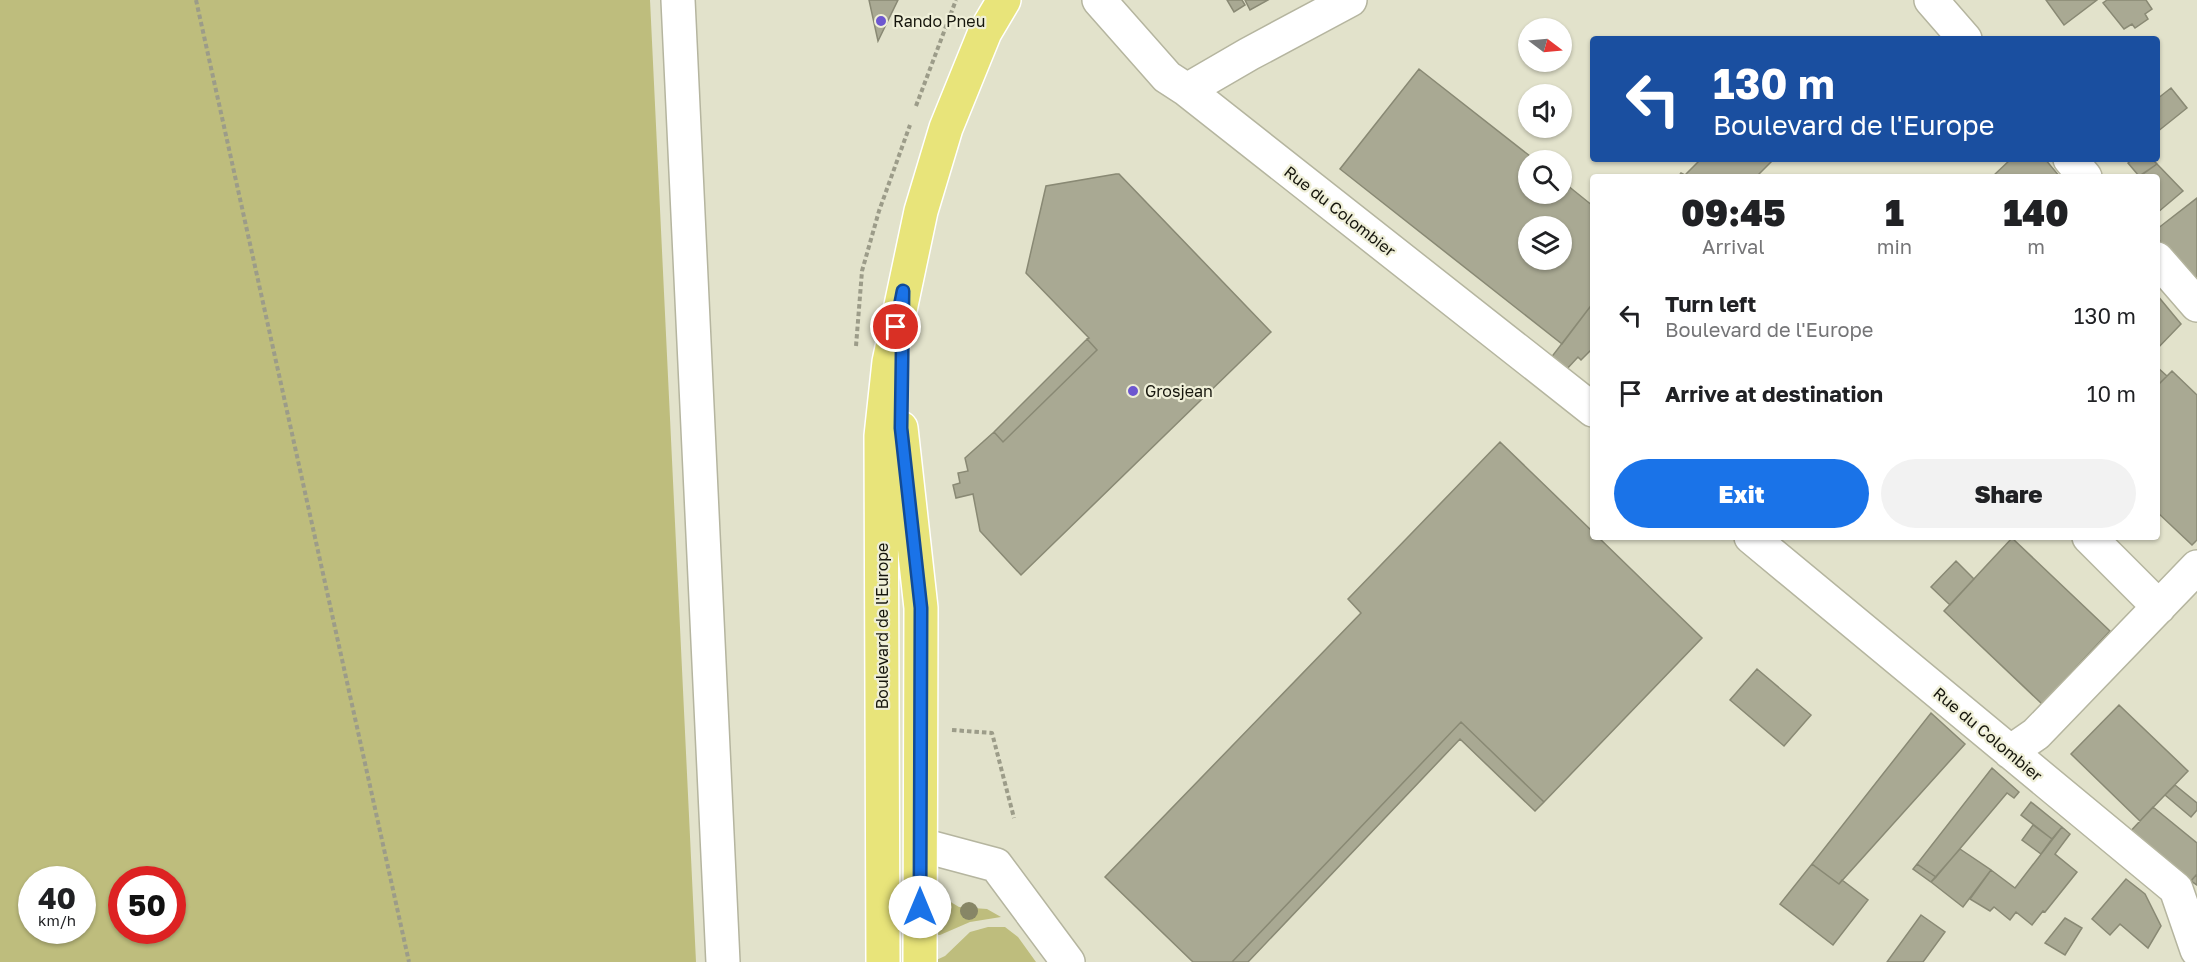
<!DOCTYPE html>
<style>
body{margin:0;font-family:"Golos Text",sans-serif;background:#f2f2f2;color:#202124;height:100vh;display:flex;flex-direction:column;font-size:22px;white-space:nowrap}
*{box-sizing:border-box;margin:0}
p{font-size:20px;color:#757577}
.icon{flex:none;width:33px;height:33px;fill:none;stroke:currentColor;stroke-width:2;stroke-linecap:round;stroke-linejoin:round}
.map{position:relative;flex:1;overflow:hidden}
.drawer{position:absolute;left:1590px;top:174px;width:570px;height:366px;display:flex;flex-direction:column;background:#fff;border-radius:6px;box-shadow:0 2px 4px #0004}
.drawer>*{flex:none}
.banner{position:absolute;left:1590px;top:36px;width:570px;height:126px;border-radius:6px;box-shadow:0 2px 4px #0004;background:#1a4fa0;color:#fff;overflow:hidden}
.needle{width:39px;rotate:106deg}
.fabs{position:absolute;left:1518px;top:18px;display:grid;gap:12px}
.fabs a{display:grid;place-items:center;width:54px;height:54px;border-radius:50%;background:#fff;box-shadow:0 2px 4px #0004;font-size:30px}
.speed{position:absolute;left:18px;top:866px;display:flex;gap:12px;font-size:30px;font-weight:700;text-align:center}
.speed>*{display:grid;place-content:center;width:78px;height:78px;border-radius:50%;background:#fff;box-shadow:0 2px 4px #0004;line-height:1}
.speed small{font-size:15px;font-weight:400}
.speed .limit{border:9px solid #d22;background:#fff;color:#111}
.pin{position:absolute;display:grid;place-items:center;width:51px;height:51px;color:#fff;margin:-26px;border:3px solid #fff;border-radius:50%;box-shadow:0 2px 6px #0007}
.me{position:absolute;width:66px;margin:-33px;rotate:0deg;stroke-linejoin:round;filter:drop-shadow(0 0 4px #0008)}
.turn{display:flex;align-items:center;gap:21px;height:126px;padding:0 24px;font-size:27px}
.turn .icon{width:78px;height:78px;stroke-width:2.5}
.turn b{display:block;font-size:42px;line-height:51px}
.eta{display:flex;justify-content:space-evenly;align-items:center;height:102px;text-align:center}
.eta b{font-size:36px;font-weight:800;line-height:42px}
.button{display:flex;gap:12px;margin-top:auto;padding:12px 24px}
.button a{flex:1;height:69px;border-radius:36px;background:#1a73e8;color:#fff;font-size:24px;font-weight:800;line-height:69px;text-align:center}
.button a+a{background:#f2f2f2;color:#202124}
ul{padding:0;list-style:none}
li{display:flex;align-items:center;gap:18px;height:78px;padding:0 24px}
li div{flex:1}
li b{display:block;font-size:22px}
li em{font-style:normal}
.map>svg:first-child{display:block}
.green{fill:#bebd7d;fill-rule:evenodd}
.building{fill:#a9a993;stroke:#898974;stroke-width:1.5;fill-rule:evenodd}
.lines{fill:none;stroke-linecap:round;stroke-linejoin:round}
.minor-casing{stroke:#b5b59f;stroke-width:36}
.major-casing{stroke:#fff;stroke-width:36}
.path{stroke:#9c9c89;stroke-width:4;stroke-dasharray:4.5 3;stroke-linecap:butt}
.minor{stroke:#fff;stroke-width:33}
.major{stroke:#e8e47a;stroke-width:33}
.tree{fill:#878666}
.route-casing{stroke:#114b97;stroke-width:15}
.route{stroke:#1a73e8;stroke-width:10}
.poi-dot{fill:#6d57d0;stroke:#efefd8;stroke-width:2}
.labels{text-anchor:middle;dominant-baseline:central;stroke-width:4.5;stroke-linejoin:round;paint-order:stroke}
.poi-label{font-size:16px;fill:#16160d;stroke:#efefd8;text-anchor:start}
.street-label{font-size:16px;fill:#16160d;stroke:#efefd8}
</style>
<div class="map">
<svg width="2197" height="962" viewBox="0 0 2197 962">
<rect width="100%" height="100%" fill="#e2e2cb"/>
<path class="green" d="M0,0h650l46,962h-696zM32,879h50v51h-50zM122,879h50v51h-50z
M949,901l10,6 28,2 14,8 -31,5 -30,13h-7c0,-15 4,-24 16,-34z
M988,927h17l13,10 18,25h-104l13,-6 25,-24z"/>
<path class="building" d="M869,0h29l-20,41z
M1227,0h15l3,5 -11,7z
M1245,0h23l-18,10z
M2046,0h51l-33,25z
M2107,0h39l6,9 -7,5 3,5 -13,9 -3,-4 -8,5 -21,-26z
M1419,69l116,91h-7v34h34v-13l31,25v97l-31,41 -222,-175zM1528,226h34v34h-34z
M2171,88l16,20 -30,24v-33z
M1701,159h73l-18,18h-78l3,-4 4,2z
M2011,159h34l15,18h-68z
M2133,159h19l5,5 -18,12 -11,-13z
M2157,164l26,27 -26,22v-36h-18z
M1116,174h3l152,158 -250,243 -41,-44 -7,-37 -17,4 -3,-13 7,-2 -2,-10 10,-2 -3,-13 29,-26 9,10 94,-92 -10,-11 2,-1 -63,-65 20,-87z
M2197,198v83l-40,-43v-9z
M2157,295l24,29 -24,25z
M1593,303v45l-12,12 -3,-3 -13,14 -15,-12z
M1087,339l10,11 -94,92 -9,-10z
M2157,367l10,9 -10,10z
M2172,371l25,24v145l-5,5 -35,-33v-126z
M1500,442l93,90v5h5l104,101 -158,164 -83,-80 -229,240h-39l-88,-85 256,-264 -13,-14z
M2012,538l98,93 -68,73 -98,-93z
M1956,561l18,18 -24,26 -19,-18z
M1757,669l54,46 -27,31 -54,-46z
M2119,705l69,66 -48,50 -69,-67z
M1931,713l34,31 -126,140 -27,-20z
M1461,722l83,80 -9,9 -75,-72 -212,223h-16z
M1992,768l27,24 -5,6 -7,-5 -71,84 -19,-13z
M2175,785l22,18v7l-6,7 -26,-22z
M2031,802l31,25 -10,12 -31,-24z
M2153,807l44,36v31l-8,9 -61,-49z
M2033,825l19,14 -11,15 -19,-14z
M2062,827l8,7 -15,20 22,18 -32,40 -2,-1 -11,14 -16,-13 -6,8 -16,-13 -4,4 -20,-12 21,-29 24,18z
M1960,849l31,21 -28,37 -32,-25z
M1812,864l27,20 3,-4 26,20 -35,45 -53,-41z
M1917,864l19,13 -5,5 -18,-13z
M2197,874v11l-6,-4z
M2126,879l19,15 16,32 -13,22 -28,-24 -10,11 -18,-16z
M1921,915l24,17 -22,30h-36z
M2065,918l17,10 -17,27 -20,-12z"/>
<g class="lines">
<defs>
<path id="minor" d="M678,0l45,962
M1099,0l68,77 20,13 406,320
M1931,0l34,39
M1187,90l62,-36 101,-54
M2070,159l15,18
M2157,259l40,46
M1751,537l425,352 21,61
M2089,537l70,70
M2010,752l26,-18 161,-167
M921,845l75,20 72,97"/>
<path id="major" d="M901,428l20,180 -1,354
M883,962l-2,-526 8,-74 32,-151 25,-83 39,-96 19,-32"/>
</defs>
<use href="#minor" class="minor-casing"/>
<use href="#major" class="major-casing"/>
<path class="path" d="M196,0l213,962
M916,106l40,-106
M856,346l6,-75 17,-60 31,-86
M952,730l40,3 22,85"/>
<use href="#minor" class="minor"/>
<use href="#major" class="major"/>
</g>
<circle class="tree" cx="969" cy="911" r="9"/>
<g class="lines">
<defs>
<path id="route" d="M896,327l7,-36 -2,137 20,180 -1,299"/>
</defs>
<use href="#route" class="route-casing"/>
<use href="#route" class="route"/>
</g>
<g class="poi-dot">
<circle cx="881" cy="21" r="6"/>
<circle cx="1133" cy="391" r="6"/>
</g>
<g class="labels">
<g class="poi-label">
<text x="893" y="21">Rando Pneu</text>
<text x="1145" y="391">Grosjean</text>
</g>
<g class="street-label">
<text transform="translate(1340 211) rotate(38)">Rue du Colombier</text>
<text transform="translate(882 626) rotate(-90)">Boulevard de l'Europe</text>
<text transform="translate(1988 734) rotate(40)">Rue du Colombier</text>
</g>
</g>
</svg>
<div class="fabs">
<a><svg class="needle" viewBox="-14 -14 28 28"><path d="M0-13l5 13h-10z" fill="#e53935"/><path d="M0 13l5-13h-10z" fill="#757577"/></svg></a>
<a><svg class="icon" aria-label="sound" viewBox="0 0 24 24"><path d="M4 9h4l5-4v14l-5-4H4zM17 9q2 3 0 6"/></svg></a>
<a><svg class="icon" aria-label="search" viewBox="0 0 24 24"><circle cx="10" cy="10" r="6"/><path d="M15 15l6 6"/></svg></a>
<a><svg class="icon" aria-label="layers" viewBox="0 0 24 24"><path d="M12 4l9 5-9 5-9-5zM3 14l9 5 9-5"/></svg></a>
</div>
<div class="speed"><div>40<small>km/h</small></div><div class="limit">50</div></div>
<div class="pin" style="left:896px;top:327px;background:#d93025"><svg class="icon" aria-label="arrive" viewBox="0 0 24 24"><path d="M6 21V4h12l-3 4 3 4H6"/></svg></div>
<svg class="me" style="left:920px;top:907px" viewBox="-20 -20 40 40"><circle r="19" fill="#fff"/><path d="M0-13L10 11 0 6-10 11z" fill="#1a73e8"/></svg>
<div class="banner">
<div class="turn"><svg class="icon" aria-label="left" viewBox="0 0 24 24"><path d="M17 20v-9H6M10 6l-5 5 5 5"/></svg><div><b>130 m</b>Boulevard de l'Europe</div></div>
</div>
<section class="drawer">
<div class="eta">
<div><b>09:45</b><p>Arrival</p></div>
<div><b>1</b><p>min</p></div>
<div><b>140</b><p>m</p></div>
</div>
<ul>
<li><svg class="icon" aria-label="left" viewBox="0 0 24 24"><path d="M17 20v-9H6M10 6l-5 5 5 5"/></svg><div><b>Turn left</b><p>Boulevard de l'Europe</p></div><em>130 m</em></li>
<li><svg class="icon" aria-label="arrive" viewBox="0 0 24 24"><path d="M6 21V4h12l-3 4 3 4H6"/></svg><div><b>Arrive at destination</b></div><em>10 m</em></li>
</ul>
<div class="button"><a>Exit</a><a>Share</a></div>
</section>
</div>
